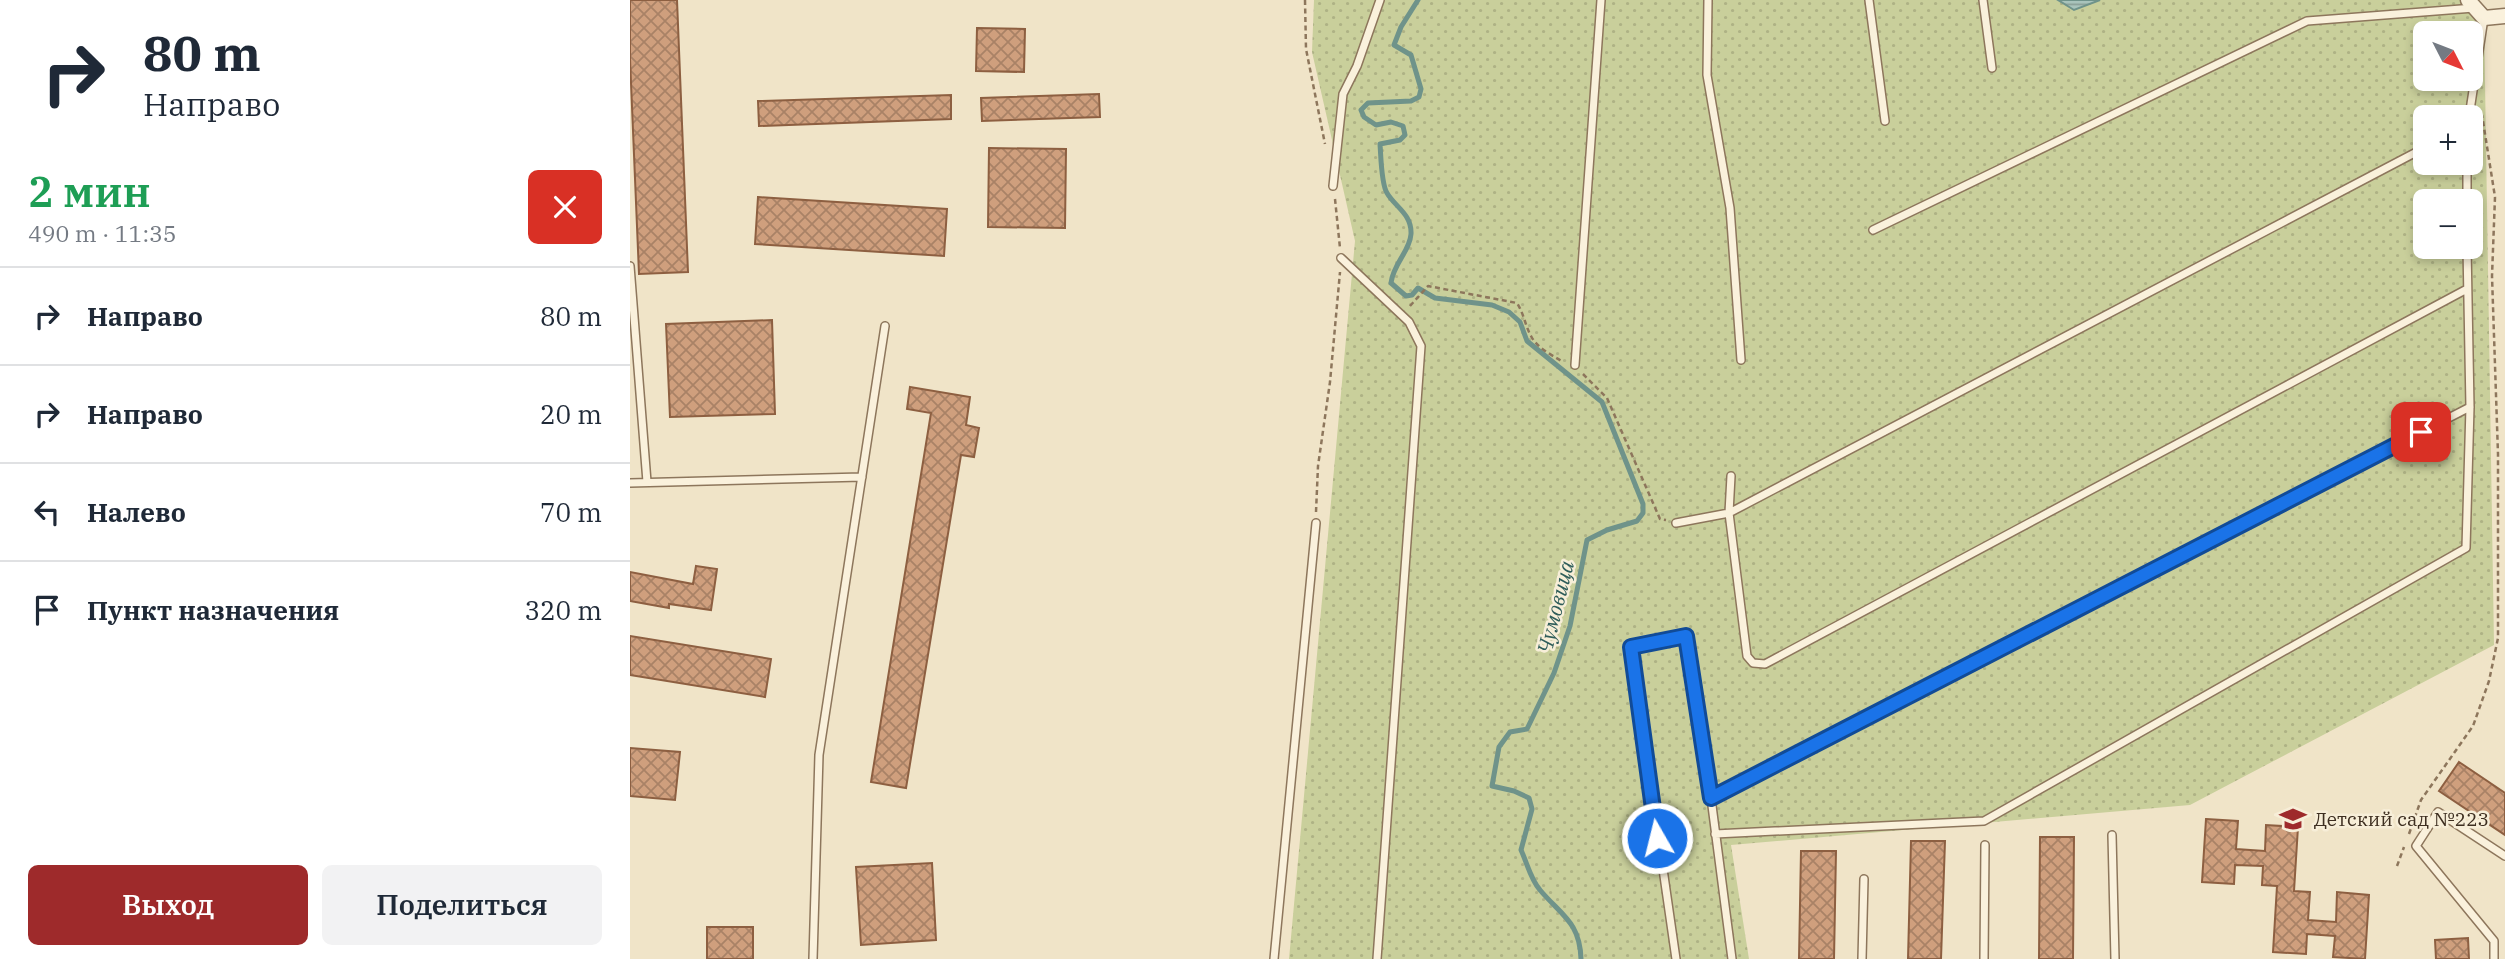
<!DOCTYPE html>
<html lang="ru">
<meta charset="utf-8">
<style>
body{margin:0;font-family:"IBM Plex Serif",serif;background:#f2f2f3;color:#1f2937;height:100vh;display:flex;flex-direction:column;font-size:26px;white-space:nowrap}
*{box-sizing:border-box;margin:0}
p{font-size:23px;color:#747a83}
.icon{flex:none;width:38px;height:38px;fill:none;stroke:currentColor;stroke-width:2;stroke-linecap:round;stroke-linejoin:round}
.map{position:relative;flex:1;overflow:hidden}
.details{display:flex;flex-direction:column;background:#fff;width:630px}
.details>*{flex:none}
.banner{background:#fff;color:#1f2937;overflow:hidden}
.needle{width:46px;rotate:132deg}
.controls{position:absolute;left:1783px;top:21px;display:grid;gap:14px}
.controls a{display:grid;place-items:center;width:70px;height:70px;border-radius:10px;background:#fff;box-shadow:0 4px 10px #0003;font-size:35px}
.pin{position:absolute;display:grid;place-items:center;width:60px;height:60px;color:#fff;margin:-30px;border-radius:14px;box-shadow:0 4px 10px #0006}
.me{position:absolute;width:77px;margin:-38px;rotate:352deg;stroke-linejoin:round;filter:drop-shadow(0 0 5px #0008)}
.turn{display:flex;align-items:center;gap:24px;height:147px;padding:0 28px;font-size:32px}
.turn .icon{width:91px;height:91px;stroke-width:2.5}
.turn b{display:block;font-size:49px;line-height:60px}
.round{display:grid;place-items:center;flex:none;width:74px;height:74px;border-radius:10px;background:#f2f2f3}
.overview{display:flex;align-items:center;justify-content:space-between;height:119px;padding:0 28px}
h1{font-size:42px;font-weight:600;line-height:52px;color:#1e9e55}
.primary-button{display:flex;gap:14px;margin-top:auto;padding:14px 28px}
.primary-button a{flex:1;height:80px;border-radius:10px;background:#9e2a2b;color:#fff;font-size:28px;font-weight:600;line-height:80px;text-align:center}
.primary-button a+a{background:#f2f2f3;color:#1f2937}
ul{padding:0;list-style:none}
li{display:flex;align-items:center;gap:21px;height:98px;padding:0 28px;border-top:2px solid #e0e1e3}
li div{flex:1}
li b{display:block;font-size:26px}
li em{font-style:normal}
main{display:flex;flex:1;min-height:0}
.map>svg:first-child{display:block}
.park{fill:url(#park-dots);fill-rule:evenodd}
.water{fill:url(#water-rules);stroke:#6f938a;stroke-width:2}
.lines{fill:none;stroke-linecap:round;stroke-linejoin:round}
.stream{stroke:#6f938a;stroke-width:5}
.building{fill:url(#building-cross-hatch);stroke:#8d5f41;stroke-width:2}
.lane-casing{stroke:#8d765c;stroke-width:10}
.street-casing{stroke:#8d765c;stroke-width:17}
.path{stroke:#8d765c;stroke-width:2.5;stroke-dasharray:5 3.5;stroke-linecap:butt}
.lane{stroke:#faf1dc;stroke-width:7}
.street{stroke:#faf1dc;stroke-width:14}
.route-casing{stroke:#114b97;stroke-width:18}
.route{stroke:#1a73e8;stroke-width:12}
.labels{text-anchor:middle;dominant-baseline:central;stroke-width:5;stroke-linejoin:round;paint-order:stroke}
.poi-label{font-size:19px;fill:#3d2e20;stroke:#f7eed8;text-anchor:start}
.water-label{font-size:21px;font-style:italic;fill:#2f5d5a;stroke:#f7eed8}
</style>
<main>
<section class="details">
<div class="banner">
<div class="turn"><svg class="icon" aria-label="right" viewBox="0 0 24 24"><path d="M7 20v-9h11M14 6l5 5-5 5"/></svg><div><b>80 m</b>Направо</div></div>
</div>
<div class="overview"><div><h1>2 мин</h1><p>490 m · 11:35</p></div><a class="round" style="background:#d93025;color:#fff"><svg class="icon" aria-label="close" viewBox="0 0 24 24"><path d="M6 6l12 12M18 6L6 18"/></svg></a></div>
<ul>
<li><svg class="icon" aria-label="right" viewBox="0 0 24 24"><path d="M7 20v-9h11M14 6l5 5-5 5"/></svg><div><b>Направо</b></div><em>80 m</em></li>
<li><svg class="icon" aria-label="right" viewBox="0 0 24 24"><path d="M7 20v-9h11M14 6l5 5-5 5"/></svg><div><b>Направо</b></div><em>20 m</em></li>
<li><svg class="icon" aria-label="left" viewBox="0 0 24 24"><path d="M17 20v-9H6M10 6l-5 5 5 5"/></svg><div><b>Налево</b></div><em>70 m</em></li>
<li><svg class="icon" aria-label="arrive" viewBox="0 0 24 24"><path d="M6 21V4h12l-3 4 3 4H6"/></svg><div><b>Пункт назначения</b></div><em>320 m</em></li>
</ul>
<div class="primary-button"><a>Выход</a><a>Поделиться</a></div>
</section>
<div class="map">
<svg width="1875" height="959" viewBox="0 0 1875 959">
<defs>
<pattern id="park-dots" width="8" height="8" patternUnits="userSpaceOnUse" patternTransform="scale(1.75)"><rect width="8" height="8" fill="#c9cf9b"/><path d="M2 2h.1M6 6h.1" fill="none" stroke="#aeb285" stroke-width="1.8" stroke-linecap="round"/></pattern>
<pattern id="water-rules" width="6" height="5" patternUnits="userSpaceOnUse" patternTransform="scale(1.75)"><rect width="6" height="5" fill="#a9c4bc"/><path d="M0 2.5h6" fill="none" stroke="#8ba098"/></pattern>
<pattern id="building-cross-hatch" width="8" height="8" patternUnits="userSpaceOnUse" patternTransform="scale(1.75)"><rect width="8" height="8" fill="#cf9f7d"/><path d="M0 0l8 8M0 8l8-8" fill="none" stroke="#a98266"/></pattern>
</defs>
<rect width="100%" height="100%" fill="#f0e4c8"/>
<path class="park" d="M684,0h1151l19,18 10,627 -304,160 -459,40 18,114h-460l66,-718 -43,-189zM1796,33h45v46h-45zM1796,117h45v46h-45zM1796,201h45v46h-45z"/>
<path class="water" d="M1428,0h42l-26,10z"/>
<g class="lines">
<path class="stream" d="M788,0l-17,27 -7,18 17,10 10,34 -2,8 -8,4 -43,2 -7,7 3,7 12,8 15,-3 12,4 2,9 -5,5 -20,4c1,12 1,39 7,49 8,14 25,21 24,41 -1,17 -18,30 -20,49l15,13 6,-1 6,-7 17,10 57,7 17,7 11,10 7,19 75,61 41,102v9l-6,8 -30,9 -20,10 -17,86 -16,47 -27,56 -17,3 -11,15 -7,39 22,5 15,7 3,11 -11,41c6,13 10,30 19,40 21,25 40,32 41,69"/>
</g>
<path class="building" d="M0,0h47l11,272 -49,2 -9,-215z
M347,28l48,1 -1,43 -48,-1z
M469,94l1,23 -118,4 -1,-23z
M321,95v24l-192,7 -1,-25z
M359,148l77,1 -1,79 -77,-1z
M128,197l189,12 -3,47 -189,-12z
M142,320l3,94 -105,3 -4,-93z
M280,387l60,10 -4,28 13,3 -5,29 -13,-2 -55,333 -35,-6 60,-369 -24,-4z
M66,566l21,3 -6,41 -42,-6v4l-39,-7v-29l63,12z
M0,636l141,23 -6,38 -135,-22z
M0,748l50,4 -5,48 -45,-4z
M1829,762l46,31v42l-66,-44z
M1576,819l32,2 -2,28 29,2 1,-26 32,2 -4,64 16,1 -2,28 28,2 1,-30 32,3 -4,64 -32,-2 2,-21 -28,-2 -1,20 -33,-2 4,-66 -15,-1 1,-19 -28,-1 -1,19 -32,-2z
M1410,837h34l-1,122h-34z
M1281,841h34l-4,118h-33z
M1171,851h35l-2,108h-35z
M302,863l4,77 -75,5 -5,-78z
M77,927h46v32h-46z
M1838,938l1,21h-33l-1,-19z"/>
<g class="lines">
<defs>
<path id="lane" d="M1078,0l-1,75 23,133 11,152
M1239,0l16,121
M1353,0l9,68
M1839,117l15,-99
M703,186l10,-92 14,-28 23,-66
M1837,201v-38
M1243,230l434,-209 167,-13
M711,258l68,64 12,24 -44,613
M0,266l17,216
M945,365l26,-365
M1101,476l-2,37 18,143 6,7 12,1 702,-375
M0,483l232,-6
M1046,523l53,-10 697,-366
M1085,834l269,-13 482,-273 4,-141 -3,-160
M1482,835l3,124
M183,959l6,-204 66,-429
M644,959l42,-436
M1046,959l-45,-312 55,-11 25,162
M1102,959l-21,-161 759,-391
M1232,959l2,-80
M1354,959l1,-114
M1864,959v-18l-78,-95 22,-34 67,44"/>
<path id="street" d="M1838,0l16,18 21,-2"/>
</defs>
<use href="#lane" class="lane-casing"/>
<use href="#street" class="street-casing"/>
<path class="path" d="M675,0l1,49 19,95
M705,199l5,49
M780,306l18,-20 89,17c7,11 8,22 14,33 6,12 21,19 32,26
M953,374l24,24 53,121 6,1
M686,512l2,-46 12,-84 10,-110
M1779,834l12,-34 52,-74 16,-45 9,-43v-184l-6,-178 3,-79 -13,-82
M1767,866l7,-19"/>
<use href="#lane" class="lane"/>
<use href="#street" class="street"/>
</g>
<g class="lines">
<defs>
<path id="route" d="M1027,838l-26,-191 55,-11 25,162 710,-366"/>
</defs>
<use href="#route" class="route-casing"/>
<use href="#route" class="route"/>
</g>
<defs>
<symbol id="school-bare" viewBox="-9 -9 18 18"><path d="M0-5L7-2L0 1L-7-2ZM-4 1L0 2.5L4 1V4Q0 6-4 4Z" fill="#9e2a2b" stroke="#f7eed8" stroke-width="2.5" paint-order="stroke"/></symbol>
</defs>
<g fill-rule="evenodd">
<use href="#school-bare" x="1644" y="800" width="38" height="38"/>
</g>
<g class="labels">
<g class="poi-label">
<text x="1684" y="819">Детский сад №223</text>
</g>
<g class="water-label">
<text transform="translate(925 607) rotate(-76)">Чумовица</text>
</g>
</g>
</svg>
<div class="controls">
<a><svg class="needle" viewBox="-14 -14 28 28"><path d="M0-13l5 13h-10z" fill="#e53935"/><path d="M0 13l5-13h-10z" fill="#747a83"/></svg></a>
<a>+</a>
<a>−</a>
</div>
<div class="pin" style="left:1791px;top:432px;background:#d93025"><svg class="icon" aria-label="arrive" viewBox="0 0 24 24"><path d="M6 21V4h12l-3 4 3 4H6"/></svg></div>
<svg class="me" style="left:1027px;top:838px" viewBox="-20 -20 40 40"><circle r="17" fill="#1a73e8" stroke="#fff" stroke-width="3"/><path d="M0-11L8 9 0 5-8 9z" fill="#fff"/></svg>
</div>
</main>
